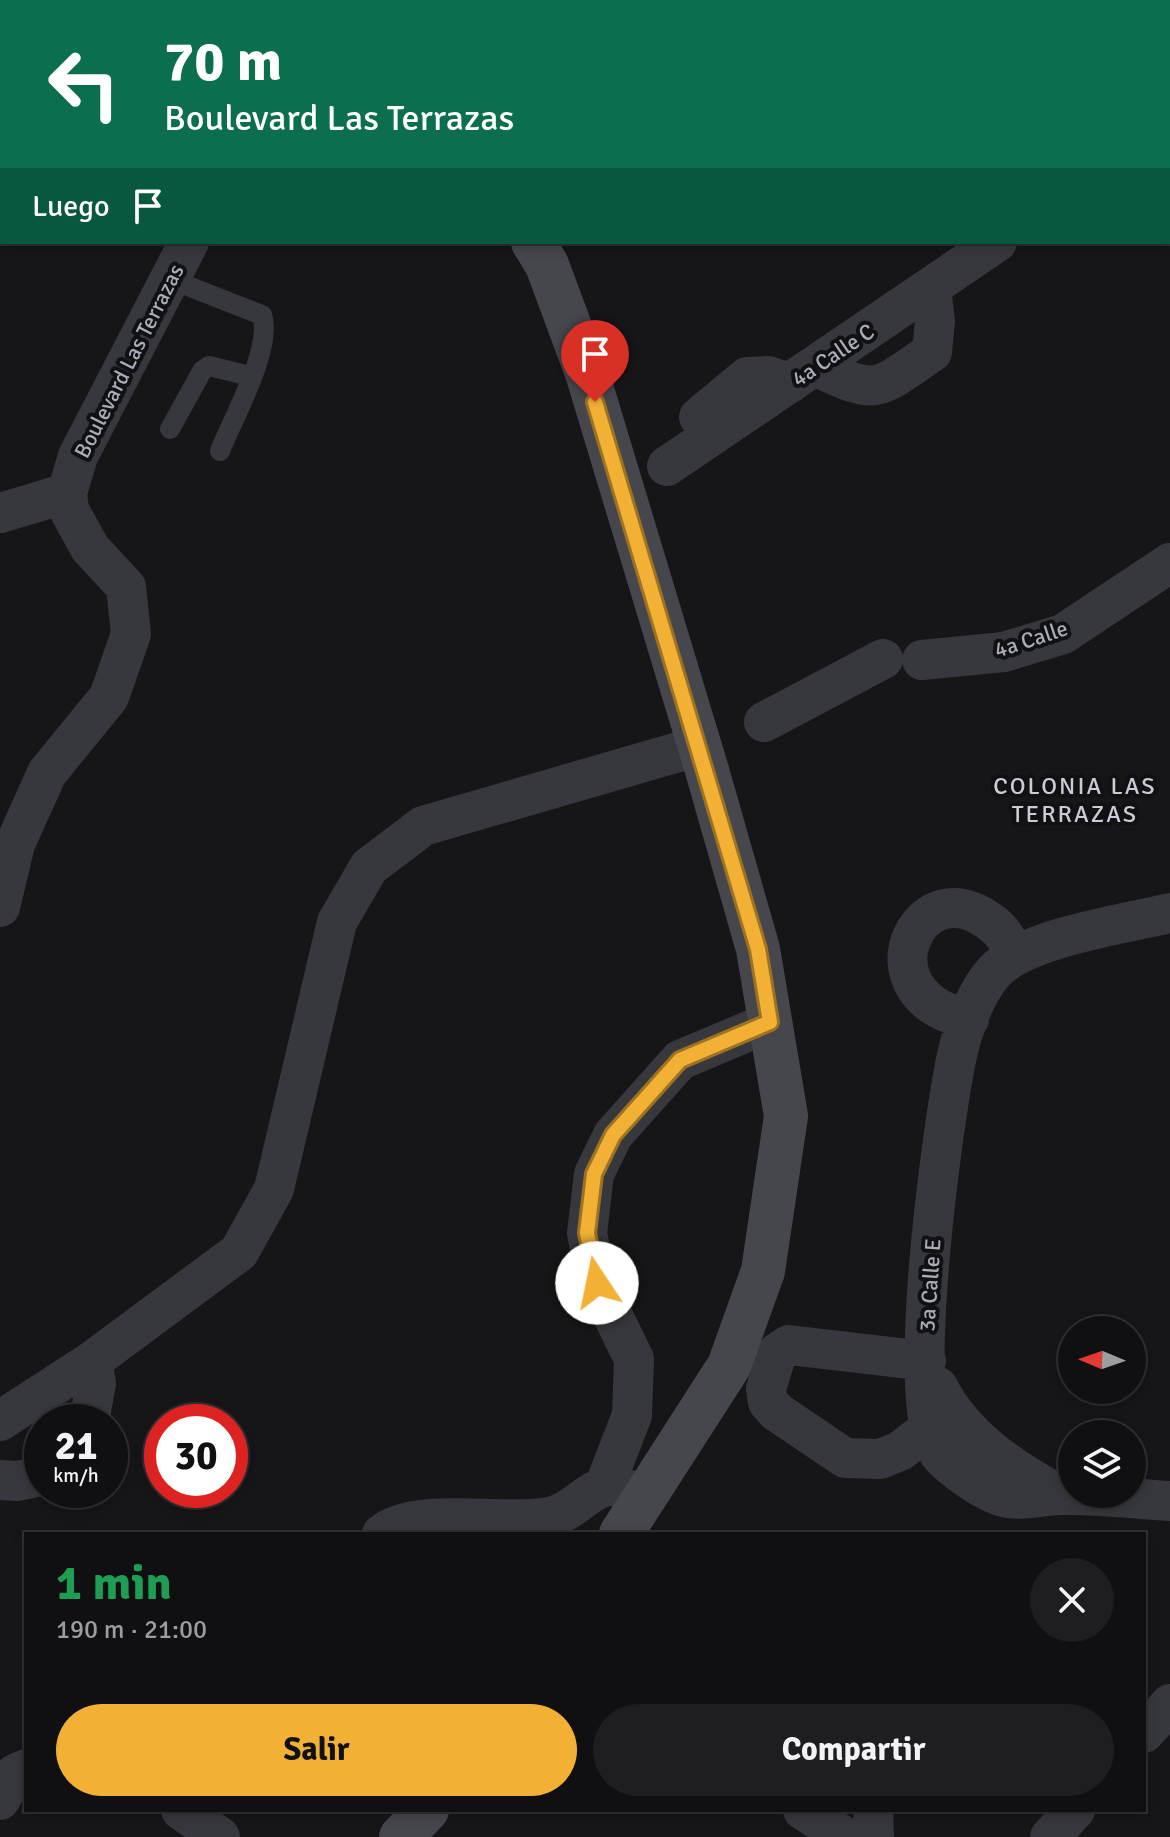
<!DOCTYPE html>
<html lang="es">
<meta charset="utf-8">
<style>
body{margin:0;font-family:Signika,sans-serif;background:#1e1e20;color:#f1f3f6;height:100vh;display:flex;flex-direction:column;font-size:30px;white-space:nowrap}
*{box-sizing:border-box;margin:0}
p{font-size:26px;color:#9c9d9f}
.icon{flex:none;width:44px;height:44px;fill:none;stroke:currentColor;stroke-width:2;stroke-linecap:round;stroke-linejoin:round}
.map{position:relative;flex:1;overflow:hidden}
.side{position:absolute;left:24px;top:1532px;width:1122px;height:280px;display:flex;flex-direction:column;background:#101012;border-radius:0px;box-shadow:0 4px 12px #0003,0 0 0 2px #303032}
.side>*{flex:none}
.banner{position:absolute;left:0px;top:0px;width:1170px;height:244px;box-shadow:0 4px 12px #0003,0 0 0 2px #303032;background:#0b6e4f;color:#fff;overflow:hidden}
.needle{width:52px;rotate:272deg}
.fabs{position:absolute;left:1058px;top:1316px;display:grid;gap:16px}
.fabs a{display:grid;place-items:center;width:88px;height:88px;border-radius:50%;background:#101012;box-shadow:0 4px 12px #0003,0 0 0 2px #303032;font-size:40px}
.speed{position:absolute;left:24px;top:1404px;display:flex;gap:16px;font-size:40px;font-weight:700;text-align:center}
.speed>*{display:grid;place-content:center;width:104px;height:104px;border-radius:50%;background:#101012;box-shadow:0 4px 12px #0003,0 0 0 2px #303032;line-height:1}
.speed small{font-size:20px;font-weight:400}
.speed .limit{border:12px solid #d22;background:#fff;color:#111}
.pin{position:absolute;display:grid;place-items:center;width:68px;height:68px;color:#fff;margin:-82px -34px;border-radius:50% 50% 50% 0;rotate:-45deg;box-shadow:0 0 8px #0007}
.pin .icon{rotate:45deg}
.me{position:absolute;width:88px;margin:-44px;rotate:349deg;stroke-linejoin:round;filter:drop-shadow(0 0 6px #0008)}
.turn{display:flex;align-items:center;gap:28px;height:168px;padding:0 32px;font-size:36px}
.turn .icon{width:104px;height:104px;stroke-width:2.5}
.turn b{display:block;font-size:56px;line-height:68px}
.then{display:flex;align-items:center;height:76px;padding:0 32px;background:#0003;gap:16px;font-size:30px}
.round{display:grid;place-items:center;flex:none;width:84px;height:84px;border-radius:42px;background:#1e1e20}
.summary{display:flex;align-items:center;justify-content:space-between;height:136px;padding:0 32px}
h1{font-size:48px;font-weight:700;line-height:60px;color:#1e9e55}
.button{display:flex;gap:16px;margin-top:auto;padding:16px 32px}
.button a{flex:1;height:92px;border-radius:48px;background:#f2b134;color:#111;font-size:32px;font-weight:700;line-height:92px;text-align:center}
.button a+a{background:#1e1e20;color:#f1f3f6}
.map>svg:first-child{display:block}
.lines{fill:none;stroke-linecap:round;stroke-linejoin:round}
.service{stroke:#37383d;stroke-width:20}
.minor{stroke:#37383d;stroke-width:40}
.secondary{stroke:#45474d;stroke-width:44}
.wall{fill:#47494d}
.route-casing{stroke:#9d7322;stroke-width:20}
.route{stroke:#f2b134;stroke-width:14}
.labels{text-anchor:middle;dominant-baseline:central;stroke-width:8;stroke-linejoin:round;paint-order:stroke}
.street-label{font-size:22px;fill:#a8adb8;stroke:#111113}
.neighbourhood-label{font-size:24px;letter-spacing:2px;fill:#c9ccd4;stroke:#111113}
</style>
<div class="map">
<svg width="1170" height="1837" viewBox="0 0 1170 1837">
<rect width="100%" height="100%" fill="#161618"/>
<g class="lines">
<path class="service" d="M170,279l92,36c11,33 -29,103 -42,136
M170,429l32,-58 7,-5 41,10"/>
<path class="minor" d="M247,2l1,-2
M422,2l2,-2
M473,2l4,-2
M845,2v-2
M1168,8l2,-2
M815,366c64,31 61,24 117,-14l3,-31 -4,-32
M699,417l48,-40 21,-1 22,7
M667,466l330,-224
M0,513l67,-20
M922,660l82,-8 59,-18 107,-71
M764,722l119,-63
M0,907l15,-63 32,-71 62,-76 22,-63 -5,-47 -36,-39 -21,-38 -2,-17 11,-37 111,-214
M1170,913c-46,11 -146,25 -176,59 -20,23 -32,59 -38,88 -13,64 -54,353 -15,396 12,13 38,31 54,38 21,10 44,1 66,1 36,-1 73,4 109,6
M969,1019c-110,-22 -53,-152 20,-98 13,9 21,19 22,35
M926,1361l-137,-16 -12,8 -11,36 2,13 9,10 68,46 35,1 20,-8 46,-35
M938,1387c25,50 74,82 122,108
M0,1421l92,-60 147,-109 35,-63 63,-267 32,-55 54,-41 276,-80
M89,1422l7,-39 -4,-22
M0,1480l17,1 25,-5
M605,1485l27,-70 2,-56 -37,-76 -10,-50 7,-59 19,-39 67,-75 90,-38
M382,1534c33,-29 129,-7 171,-18 29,-7 44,-44 77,-25
M1144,1733l26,-29
M0,1800l15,-26 11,-5
M181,1810l39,27
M803,1810l42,27
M873,1810l1,27
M1050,1837l25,-27"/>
<path class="secondary" d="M306,0l2,2
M533,242l14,23 40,108 119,394 52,182 28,167 -23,155 -34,95 -108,168
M401,1837l26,-27"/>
</g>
<path class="wall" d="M1170,41v24l-2,-2v-20z"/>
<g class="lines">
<defs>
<path id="route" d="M595,402l163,547 12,73 -90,38 -67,75 -19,39 -7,59 10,50"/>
</defs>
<use href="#route" class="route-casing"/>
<use href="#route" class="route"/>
</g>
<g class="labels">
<g class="street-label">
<text transform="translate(833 355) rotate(-34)">4a Calle C</text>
<text transform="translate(129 361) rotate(-63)">Boulevard Las Terrazas</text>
<text transform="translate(1031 639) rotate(-18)">4a Calle</text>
<text transform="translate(930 1285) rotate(-86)">3a Calle E</text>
</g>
<g class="neighbourhood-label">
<text x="1075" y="786">COLONIA LAS<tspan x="1075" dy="28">TERRAZAS</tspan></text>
</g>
</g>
</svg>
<div class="fabs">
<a><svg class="needle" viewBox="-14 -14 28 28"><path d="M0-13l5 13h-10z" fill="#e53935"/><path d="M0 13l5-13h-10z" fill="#9c9d9f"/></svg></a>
<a><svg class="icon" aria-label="layers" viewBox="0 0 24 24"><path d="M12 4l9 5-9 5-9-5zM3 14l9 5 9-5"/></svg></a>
</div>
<div class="speed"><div>21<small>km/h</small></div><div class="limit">30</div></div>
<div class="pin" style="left:595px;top:402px;background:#d93025"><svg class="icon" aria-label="arrive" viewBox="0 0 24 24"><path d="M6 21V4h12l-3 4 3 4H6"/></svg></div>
<svg class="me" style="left:597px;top:1283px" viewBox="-20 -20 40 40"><circle r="19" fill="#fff"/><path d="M0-13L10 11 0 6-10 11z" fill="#f2b134"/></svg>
<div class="banner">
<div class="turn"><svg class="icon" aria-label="left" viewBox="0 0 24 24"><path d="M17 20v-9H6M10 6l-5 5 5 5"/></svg><div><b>70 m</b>Boulevard Las Terrazas</div></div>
<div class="then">Luego<svg class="icon" aria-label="arrive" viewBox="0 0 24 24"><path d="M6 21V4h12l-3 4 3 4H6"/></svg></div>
</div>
<section class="side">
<div class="summary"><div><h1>1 min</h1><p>190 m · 21:00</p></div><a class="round"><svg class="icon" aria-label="close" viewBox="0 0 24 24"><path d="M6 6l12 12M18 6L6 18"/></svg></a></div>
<div class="button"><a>Salir</a><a>Compartir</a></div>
</section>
</div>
